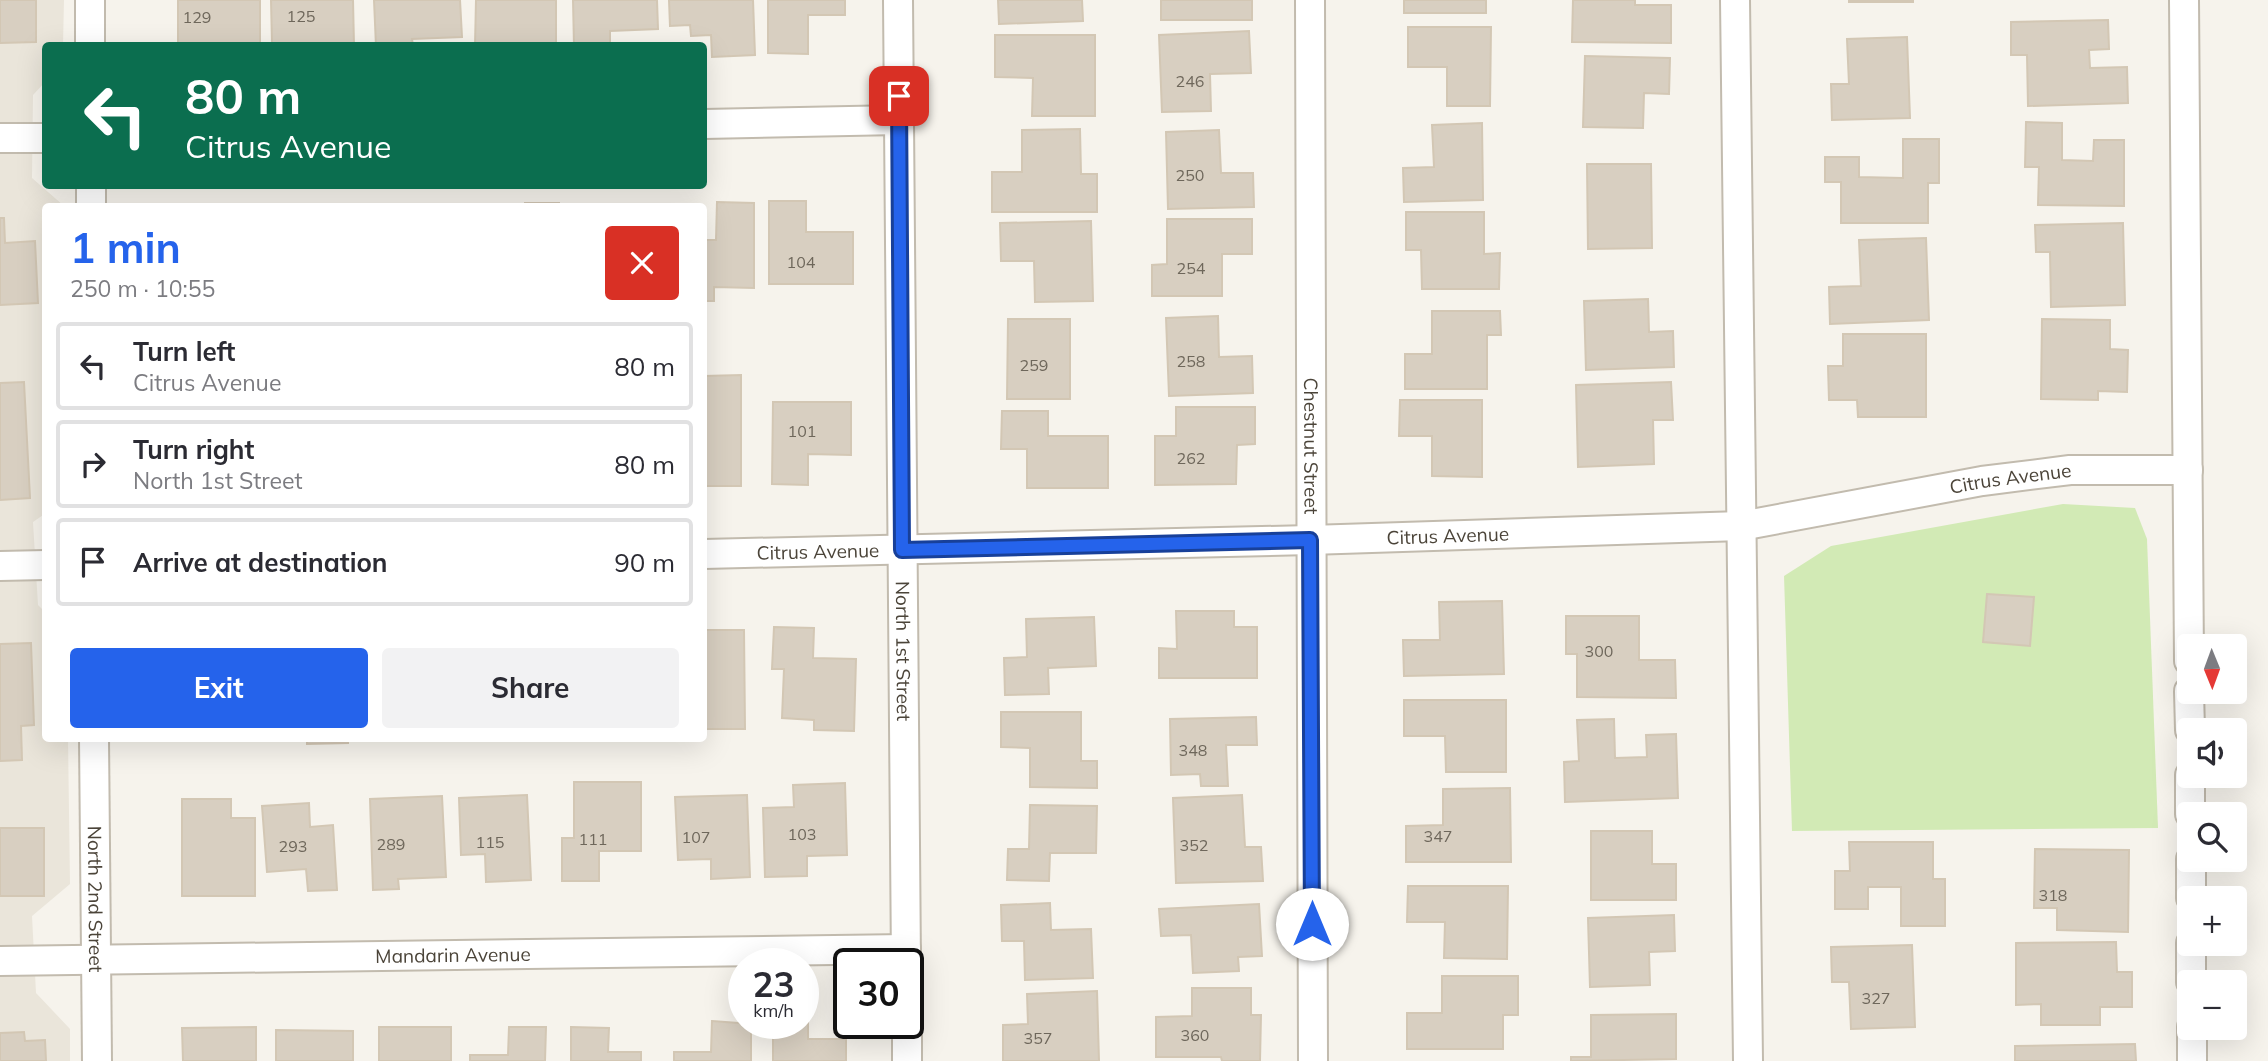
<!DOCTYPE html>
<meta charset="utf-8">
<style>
body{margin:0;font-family:Mulish,sans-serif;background:#f2f2f3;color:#2b2b33;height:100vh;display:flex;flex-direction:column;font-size:26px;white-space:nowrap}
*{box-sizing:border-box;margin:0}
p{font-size:23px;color:#7c7c81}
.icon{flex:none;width:38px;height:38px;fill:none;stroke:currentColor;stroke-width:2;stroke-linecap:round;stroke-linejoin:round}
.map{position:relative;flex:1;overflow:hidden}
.side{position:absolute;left:42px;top:203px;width:665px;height:539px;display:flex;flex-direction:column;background:#fff;border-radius:7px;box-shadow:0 7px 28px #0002}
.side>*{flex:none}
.top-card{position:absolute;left:42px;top:42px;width:665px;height:147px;border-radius:7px;box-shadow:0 7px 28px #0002;background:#0b6e4f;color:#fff;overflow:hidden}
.needle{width:46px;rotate:179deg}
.fabs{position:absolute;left:2177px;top:634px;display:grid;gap:14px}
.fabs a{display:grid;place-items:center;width:70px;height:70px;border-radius:7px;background:#fff;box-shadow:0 7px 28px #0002;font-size:35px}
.speed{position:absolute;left:728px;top:948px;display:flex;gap:14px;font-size:35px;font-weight:700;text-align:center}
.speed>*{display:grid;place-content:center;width:91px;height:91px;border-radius:50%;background:#fff;box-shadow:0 7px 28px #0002;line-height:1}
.speed small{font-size:18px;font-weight:400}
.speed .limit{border:4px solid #111;border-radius:10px;background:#fff;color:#111}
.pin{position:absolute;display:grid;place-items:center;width:60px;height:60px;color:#fff;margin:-30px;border-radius:14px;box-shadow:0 4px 10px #0006}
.me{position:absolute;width:77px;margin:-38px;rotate:0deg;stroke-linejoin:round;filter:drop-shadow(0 0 5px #0008)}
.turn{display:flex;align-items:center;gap:24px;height:147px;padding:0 28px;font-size:32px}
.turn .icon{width:91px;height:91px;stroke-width:2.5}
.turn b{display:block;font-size:49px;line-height:60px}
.round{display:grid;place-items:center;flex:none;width:74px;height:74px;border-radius:7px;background:#f2f2f3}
.summary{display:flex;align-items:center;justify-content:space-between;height:119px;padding:0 28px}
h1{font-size:42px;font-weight:700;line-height:52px;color:#2563eb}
.primary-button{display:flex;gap:14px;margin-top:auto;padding:14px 28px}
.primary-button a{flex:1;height:80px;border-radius:7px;background:#2563eb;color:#fff;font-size:28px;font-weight:700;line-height:80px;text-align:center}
.primary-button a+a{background:#f2f2f3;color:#2b2b33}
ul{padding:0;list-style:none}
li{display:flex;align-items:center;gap:21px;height:88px;margin:0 14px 10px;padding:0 14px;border:4px solid #e1e1e2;border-radius:7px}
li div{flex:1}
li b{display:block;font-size:26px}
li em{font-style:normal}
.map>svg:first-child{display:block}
.residential{fill:#eae5da}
.green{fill:#d2eab5}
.building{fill:#d8cfc1;stroke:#d3c7b4;stroke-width:2}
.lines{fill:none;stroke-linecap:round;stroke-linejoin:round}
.minor-casing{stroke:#c2bbae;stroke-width:32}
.minor{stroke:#fff;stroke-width:28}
.route-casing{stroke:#184099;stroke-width:18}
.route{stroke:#2563eb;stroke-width:12}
.labels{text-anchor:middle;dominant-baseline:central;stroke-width:6;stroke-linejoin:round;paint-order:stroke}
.number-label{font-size:16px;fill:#6e675b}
.street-label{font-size:19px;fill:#4b4439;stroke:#fff}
</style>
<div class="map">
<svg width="2268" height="1061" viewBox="0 0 2268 1061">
<rect width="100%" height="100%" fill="#f6f3ec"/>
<path class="residential" d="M0,0h64l-1,45 -17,1 -1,36 -12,13 -1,83 32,28h-18v307l-13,9 5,83 7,7 1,126 22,1 2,145 -38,32 4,77 34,36v32h-70z"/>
<path class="green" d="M2063,504l72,4 12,31 11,289 -366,3 -8,-255 47,-30z"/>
<path class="building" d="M0,0h36v42l-36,1z
M178,0h82v46h-41v-3h-41z
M271,0h82l1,46 -82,-3z
M374,0h86l2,37 -50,2 1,7h-37z
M476,0h80v46h-81z
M573,0h84l1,29 -48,2v15h-36z
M669,0h84l2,55 -43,2 -1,-22 -20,1 -1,-11 -20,1z
M768,0h77v15h-37v39l-40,-1z
M998,0h84l1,21 -84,3z
M1161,0h91v20h-91z
M1404,0h82v13h-82z
M1573,0h62v5h36v38l-99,-1z
M1849,0h64v2h-64z
M2108,20l1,29 -20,1 1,18 37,-1 1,36 -100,3 -1,-51h-16v-33z
M1408,27h83l-1,79h-43v-39h-39z
M1249,31l2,42 -41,1 1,37 -49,1 -3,-77z
M995,35h100v81h-63l1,-38 -38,-1z
M1907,37l3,81 -78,2 -1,-36h18l-2,-45z
M1585,56l85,2 -1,36 -25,-1 -1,35 -60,-1z
M2026,122l36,1v37l31,1 1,-21h30v66l-86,-1 1,-38h-14z
M1482,123l1,77 -79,2 -1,-34 31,-1 -2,-42z
M1080,129l1,45h16v38h-105v-40h30v-42z
M1219,130l2,43h32l1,34 -86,2 -2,-77z
M1903,139h36v44h-11v40h-87v-41h-16v-25h34v20l44,1z
M1587,164h64l1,84 -64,1z
M769,201h37v31h47v52h-84z
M717,202l37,1v85l-40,-1v14h-10v-61h12z
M525,203h34v3h-34z
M1406,212h78v42l16,-1 -1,36h-77l-1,-39h-15z
M0,218h4l1,25 30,-2 3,62 -38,2z
M1167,219h85v35h-30v42h-70v-31l15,-1z
M1091,221l2,80 -58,1 -1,-41h-33l-1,-38z
M2123,223l2,82 -74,2 -1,-55h-14l-1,-27z
M1926,238l3,82 -99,4 -1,-37 32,-1 -2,-46z
M1648,299l1,33 24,-1 1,36 -88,3 -2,-69z
M1432,311h68l1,24h-14v54h-82v-35h27z
M1218,316l1,41 33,-1 1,37 -84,3 -3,-78z
M1008,319h62v80h-63z
M2042,319l68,1v29l18,1 -1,42 -29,-1v9l-57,-1z
M1843,334h83v83h-68l-1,-17h-28l-1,-34h15z
M741,375v111h-37v-110z
M24,382l6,116 -30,2v-117z
M1671,382l2,38h-20l1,44 -76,3 -2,-82z
M1400,400h82v77l-50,-1v-40h-33z
M773,402h78v53l-43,-1v31l-36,-1z
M1176,407h79v37l-18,1 -1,39 -81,1v-49h21z
M1002,411h46v25h60v52h-81v-39h-26z
M1987,594l47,3 -4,49 -47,-4z
M1502,601l2,73 -100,2 -1,-36h37l-1,-38z
M1176,611h58v16h23v51h-98v-30l18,1z
M1566,616h73v44h36l1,38 -99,-1v-43h-11z
M1094,617l2,49 -48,2 1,26 -44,1 -1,-37 23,-1 -1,-38z
M774,627l40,1 -1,30 43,1 -2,72 -40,-1v-10l-32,-2 2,-49h-12z
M705,630h39l1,99h-41z
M31,643l3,82 -13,1 1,34 -22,1v-117z
M1404,700h102v72h-60l-1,-36h-41z
M1001,712h80v49h16v27l-67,-1v-39l-29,-1z
M1256,717l1,28h-31l2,41h-27l-1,-12 -29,1 -1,-56z
M1614,719l1,39 32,-1 -1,-22 30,-1 2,64 -113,4 -1,-40 15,-1 -2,-41z
M307,738h41v5l-41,1z
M574,782h67v69h-42v30h-37v-43h12z
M845,783l2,72 -40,1v20l-42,1 -2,-69 31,-1 -1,-22z
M1510,788l1,74h-105v-36l37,-1v-36z
M527,795l4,85 -45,2 -1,-28 -24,1 -2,-57z
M747,795l3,82 -39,2v-20l-33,1 -3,-63z
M1242,795l3,52h16l2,34 -87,2 -3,-85z
M442,796l4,81 -48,2 1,10 -26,1 -3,-91z
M182,799h49v19h24v78h-73z
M309,803l1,24 23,-2 4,65 -29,1 -2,-22 -39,3 -5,-66z
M1030,805l67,1 -1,47h-46l-1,28 -42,-1 1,-31h21z
M0,828h44v68h-44z
M1591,831h61v33h24v36h-85z
M1849,842h84v37h12v47h-44v-39h-33v22h-33v-38h15z
M2035,849l94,1 -1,82 -71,-2v-22h-23z
M1408,886h100l-1,73 -63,-1 1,-36h-38z
M1050,903l1,27 40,-1 2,49 -68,2 -1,-39h-22l-1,-36z
M1259,904l3,52 -24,1 1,14 -46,2 -2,-38 -30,1 -2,-27z
M1674,915l1,36 -26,1 1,33 -60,2 -2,-69z
M2116,942l1,30h15v35h-32v18h-59v-21l-25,1v-62z
M1912,945l3,82 -64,2 -2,-47h-17l-1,-35z
M1442,976h76v39h-15v34h-96v-36h35z
M1192,988h59v27h10l-1,46h-38l-1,-4h-65v-40l36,-1z
M1097,991l2,70h-96v-36l25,-1 -1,-30z
M1676,1014v45l-105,2v-4h20v-42z
M712,1021l39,3v37h-77v-9h37z
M808,1023v16h38v22h-73v-37z
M256,1027v34h-73l-1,-33z
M379,1027h72v34h-72z
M509,1027h37l-1,34h-75v-6h38z
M571,1027l38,1 -1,24h33v9h-70z
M276,1030l77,1v30h-77z
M24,1032l1,9 20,-1 1,21h-46v-28z
M2135,1044l1,17h-121v-15z"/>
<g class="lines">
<defs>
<g id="minor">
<path d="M90,0v46"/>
<path id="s1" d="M898,0l8,964"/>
<path id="s2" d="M1310,0l3,1061"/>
<path d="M1735,0l13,1061"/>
<path d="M2184,0l5,661"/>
<path d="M704,124l195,-4"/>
<path d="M0,138h46"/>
<path d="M91,186v20"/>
<path id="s3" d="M704,554l606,-14 431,-14 241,-45 88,-11h118"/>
<path d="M0,566l46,-1"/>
<path d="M2189,691l1,39"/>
<path id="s4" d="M94,738l3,323"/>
<path d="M2190,775v39"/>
<path d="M2191,859v39"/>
<path d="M2191,943v39"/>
<path id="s5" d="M0,961l906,-12"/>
<path d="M907,1024v37"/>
<path d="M2192,1027v34"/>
</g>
</defs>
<use href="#minor" class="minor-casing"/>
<use href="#minor" class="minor"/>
</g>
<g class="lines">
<defs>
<path id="route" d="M899,96l3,454 408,-10 2,384"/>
</defs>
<use href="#route" class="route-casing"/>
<use href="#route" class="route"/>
</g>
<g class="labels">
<g class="number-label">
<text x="301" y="16">125</text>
<text x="197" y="17">129</text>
<text x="1190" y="81">246</text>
<text x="1190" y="175">250</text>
<text x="801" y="262">104</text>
<text x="1191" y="268">254</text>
<text x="1191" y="361">258</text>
<text x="1034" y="365">259</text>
<text x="802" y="431">101</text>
<text x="1191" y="458">262</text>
<text x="1599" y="651">300</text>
<text x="1193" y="750">348</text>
<text x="802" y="834">103</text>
<text x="1438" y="836">347</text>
<text x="696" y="837">107</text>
<text x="593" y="839">111</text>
<text x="490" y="842">115</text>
<text x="391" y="844">289</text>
<text x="1194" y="845">352</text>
<text x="293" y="846">293</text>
<text x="2053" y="895">318</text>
<text x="1876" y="998">327</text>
<text x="1195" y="1035">360</text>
<text x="1038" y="1038">357</text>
</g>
<g class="street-label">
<text stroke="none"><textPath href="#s2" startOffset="446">Chestnut Street</textPath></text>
<text stroke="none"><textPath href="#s3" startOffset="1311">Citrus Avenue</textPath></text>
<text stroke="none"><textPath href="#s3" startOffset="744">Citrus Avenue</textPath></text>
<text stroke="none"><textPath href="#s3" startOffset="114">Citrus Avenue</textPath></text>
<text stroke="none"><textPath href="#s1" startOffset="651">North 1st Street</textPath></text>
<text stroke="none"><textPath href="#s4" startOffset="161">North 2nd Street</textPath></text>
<text stroke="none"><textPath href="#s5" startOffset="453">Mandarin Avenue</textPath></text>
</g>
</g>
</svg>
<div class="fabs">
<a><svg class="needle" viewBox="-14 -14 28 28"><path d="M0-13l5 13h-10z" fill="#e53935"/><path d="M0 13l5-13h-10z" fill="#7c7c81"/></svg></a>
<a><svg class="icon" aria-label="sound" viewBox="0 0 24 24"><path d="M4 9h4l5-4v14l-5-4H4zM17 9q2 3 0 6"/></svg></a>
<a><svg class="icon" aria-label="search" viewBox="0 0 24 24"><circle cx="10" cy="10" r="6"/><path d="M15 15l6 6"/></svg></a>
<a>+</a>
<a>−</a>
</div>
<div class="speed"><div>23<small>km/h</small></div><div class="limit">30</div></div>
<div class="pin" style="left:899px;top:96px;background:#d93025"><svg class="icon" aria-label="arrive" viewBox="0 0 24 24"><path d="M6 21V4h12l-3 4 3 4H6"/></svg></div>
<svg class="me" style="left:1312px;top:924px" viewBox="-20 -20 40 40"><circle r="19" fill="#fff"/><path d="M0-13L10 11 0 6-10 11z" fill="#2563eb"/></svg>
<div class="top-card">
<div class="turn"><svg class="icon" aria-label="left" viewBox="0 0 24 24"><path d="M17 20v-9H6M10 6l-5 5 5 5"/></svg><div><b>80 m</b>Citrus Avenue</div></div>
</div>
<section class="side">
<div class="summary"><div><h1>1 min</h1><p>250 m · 10:55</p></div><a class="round" style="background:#d93025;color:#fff"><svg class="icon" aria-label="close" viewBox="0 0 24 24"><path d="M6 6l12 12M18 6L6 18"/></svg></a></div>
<ul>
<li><svg class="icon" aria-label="left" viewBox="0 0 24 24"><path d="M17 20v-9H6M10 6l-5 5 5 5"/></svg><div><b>Turn left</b><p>Citrus Avenue</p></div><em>80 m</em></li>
<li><svg class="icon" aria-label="right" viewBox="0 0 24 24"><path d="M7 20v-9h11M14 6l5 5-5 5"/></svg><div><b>Turn right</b><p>North 1st Street</p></div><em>80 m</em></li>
<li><svg class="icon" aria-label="arrive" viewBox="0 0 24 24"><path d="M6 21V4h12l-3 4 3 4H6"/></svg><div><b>Arrive at destination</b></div><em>90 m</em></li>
</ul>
<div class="primary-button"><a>Exit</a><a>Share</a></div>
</section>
</div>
